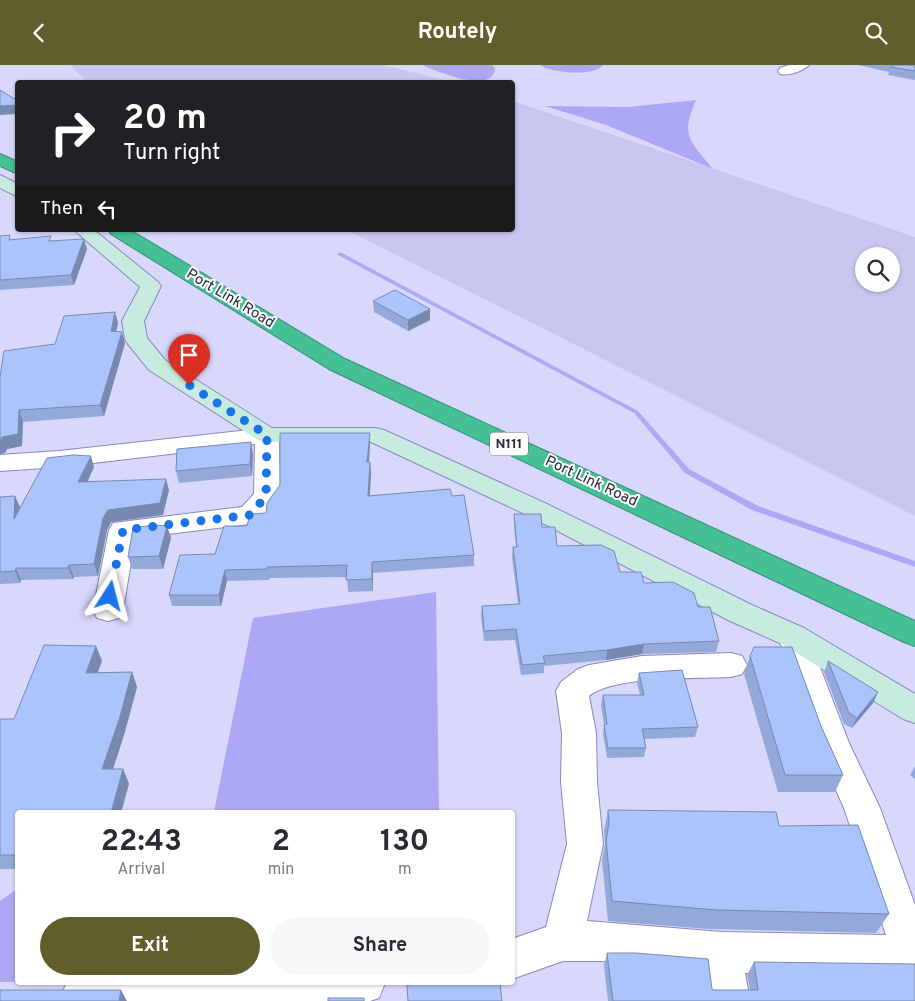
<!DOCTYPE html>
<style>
body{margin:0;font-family:Overpass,sans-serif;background:#f7f7f7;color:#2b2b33;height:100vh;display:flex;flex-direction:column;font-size:19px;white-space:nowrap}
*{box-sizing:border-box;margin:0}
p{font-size:16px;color:#7c7c81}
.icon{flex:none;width:28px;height:28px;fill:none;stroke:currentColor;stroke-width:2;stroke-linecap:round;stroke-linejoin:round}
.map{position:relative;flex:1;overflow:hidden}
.panel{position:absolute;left:15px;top:745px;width:500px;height:175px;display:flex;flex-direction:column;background:#fff;border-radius:5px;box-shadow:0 1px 4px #0004}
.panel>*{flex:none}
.banner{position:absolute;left:15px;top:15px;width:500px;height:152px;border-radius:5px;box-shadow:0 1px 4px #0004;background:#202124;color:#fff;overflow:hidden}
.controls{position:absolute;left:855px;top:182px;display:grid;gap:10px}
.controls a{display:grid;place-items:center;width:45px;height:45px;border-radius:50%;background:#fff;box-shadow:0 1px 4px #0004;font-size:25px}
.pin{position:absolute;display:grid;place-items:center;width:42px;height:42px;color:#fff;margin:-51px -21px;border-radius:50% 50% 50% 0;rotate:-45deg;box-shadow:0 0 5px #0007}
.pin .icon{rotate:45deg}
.me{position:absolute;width:55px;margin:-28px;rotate:9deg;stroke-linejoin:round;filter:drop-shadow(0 0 4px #0008)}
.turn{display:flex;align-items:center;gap:18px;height:105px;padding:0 25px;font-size:22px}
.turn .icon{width:65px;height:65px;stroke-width:2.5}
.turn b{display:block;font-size:35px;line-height:42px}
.then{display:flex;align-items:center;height:48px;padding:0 25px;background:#0003;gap:10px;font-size:19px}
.eta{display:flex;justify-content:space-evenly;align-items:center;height:85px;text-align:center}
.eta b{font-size:30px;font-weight:700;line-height:35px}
.cta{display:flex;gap:10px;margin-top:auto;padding:10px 25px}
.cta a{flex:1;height:58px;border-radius:30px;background:#605e2a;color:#fff;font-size:20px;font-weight:700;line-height:58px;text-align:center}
.cta a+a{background:#f7f7f7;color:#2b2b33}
header{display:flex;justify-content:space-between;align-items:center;height:65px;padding:0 25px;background:#605e2a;color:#fff;font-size:22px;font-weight:700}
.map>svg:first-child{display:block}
.built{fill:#c7c6ef;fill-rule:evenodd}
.water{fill:#ada8f5}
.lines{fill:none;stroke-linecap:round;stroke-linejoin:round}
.stream{fill:#ada8f5;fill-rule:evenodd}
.street-casing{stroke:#8a87bf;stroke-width:2}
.secondary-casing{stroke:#8a87bf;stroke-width:2}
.highway-casing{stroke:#3b8a76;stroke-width:2}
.street{fill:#fff;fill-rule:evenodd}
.secondary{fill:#c7ecdf;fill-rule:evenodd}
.highway{fill:#45bf94;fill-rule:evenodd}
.wall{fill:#94a9d9}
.shaded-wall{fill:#7889b0}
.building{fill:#acc4fc;stroke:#7889b0}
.route{stroke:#1a73e8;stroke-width:9;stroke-dasharray:0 16.2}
.labels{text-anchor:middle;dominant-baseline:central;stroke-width:4;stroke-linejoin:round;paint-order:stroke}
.shield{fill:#fcfcfc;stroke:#686877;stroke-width:1}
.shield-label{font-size:14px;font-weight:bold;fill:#29283e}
.street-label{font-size:15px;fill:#29283e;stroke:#fcfcfc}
</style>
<header><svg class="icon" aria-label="back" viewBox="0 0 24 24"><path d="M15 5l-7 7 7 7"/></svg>Routely<svg class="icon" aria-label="search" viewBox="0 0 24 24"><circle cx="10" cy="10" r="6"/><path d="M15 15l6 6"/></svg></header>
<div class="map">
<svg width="915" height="936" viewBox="0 0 915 936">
<rect width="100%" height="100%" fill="#d8d7fc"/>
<path class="built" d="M70,0h313l70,17 -365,1z
M513,36l402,136v279l-568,-286h165zM864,191h27v28h-27z"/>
<path class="water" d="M423,0h69l3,3c-1,27 -58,4 -72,-3z
M540,0h63c-8,12 -52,8 -63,0z
M696,35c-16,36 -6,41 17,69l-107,-44 -61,-19 83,1z
M436,527l3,220h-225l39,-194z
M17,825v92h-17v-81l14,-10z"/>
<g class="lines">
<path class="stream" d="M338,188h4l296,158 51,58 69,37 157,55v6l-163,-57 -67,-37 -51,-60 -296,-158z"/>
<defs>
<path id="street" d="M789,0h20c-6,6 -20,11 -29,9l-2,-3 2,-3z
M267,363l9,2 3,5 1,61c-7,12 -16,24 -30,28l-115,14 -12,72 -4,8 -11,3 -11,-3 -4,-8 16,-80 4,-7 129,-16 12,-13 1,-50 -196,23 -59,4v-16l59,-4z
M793,559l11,4 4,8 41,107 31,65 35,97v70l-170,-2 5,28h-42l-4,-31 -102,-9h-39l-51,18v-40l34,-12 21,-83 -6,-62 1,-49 -6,-42 5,-9 17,-13 11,-4 53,-9 89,-3 11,3 5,9 -5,9 -11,3c-35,2 -115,-2 -142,19l7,37 1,49 6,62 -16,77 135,11 164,3 -42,-127 -29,-65 -37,-107 4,-8z
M67,918h318l-6,15 -9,3h-303l-4,-10z"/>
<path id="secondary" d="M0,110l18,9v13l-18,-9z
M74,165h20l64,52 3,4 -17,35 3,17 18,22 107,68h103l9,2 163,74 205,101 52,23 111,66v29l-12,-4 -121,-75 -52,-23 -201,-105 -158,-74h-104l-9,-2 -109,-70 -21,-26 -3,-5 -3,-18 18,-34z"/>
<path id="highway" d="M0,89l18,8v12l-18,-8z
M108,165h22l215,129 570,262v25l-11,-4 -575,-273 -218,-135z"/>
</defs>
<use href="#street" class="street-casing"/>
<use href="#secondary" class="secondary-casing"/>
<use href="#highway" class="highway-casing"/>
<use href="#street" class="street"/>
<use href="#secondary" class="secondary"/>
<use href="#highway" class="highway"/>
</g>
<path class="wall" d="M858,0h52l5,1v14l-27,-5 1,-3z
M0,171l11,3 41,2 35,8 -13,36 -74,5z
M373,236l57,19 -22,11 -34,-19z
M118,258l-2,8 9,12 -21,73 -81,6 -1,24 -15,3 -2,4 -5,-76 55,-33z
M370,368v11l-1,18h1l1,11 -1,23h82l22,59v11l-101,7v18l-25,1 -1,-15 -77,1 -1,2 -42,1 -6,25h-49l-3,-11 78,-69 19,-13z
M253,389l-1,22 -73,7 -3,-12z
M94,402l-7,15 82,8 -6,25 -52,7 -4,8 -9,46 -24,1 -1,2 -52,1 -1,3 -20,1v-87l15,-1 5,13z
M514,449l28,13 15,19 63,26 78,35 21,34 -3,11 -74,2 -36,6 -62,6v7l-23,2 -6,-35 -31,1 -3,-25 1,-10 36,-2 -6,-47 1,-10h3l-2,-22z
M167,461l4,12 -8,31h-31l-4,-12z
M96,581l6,15 -5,12 35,-1 5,15 -13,48 -11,34h10l6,15 -111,29v56h-18v-150h14z
M750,591l71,70 22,49 -8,17h-57l-34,-118z
M828,596l50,31 -5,11 -21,25 -8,-4 -20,-52z
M639,608l59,54 -3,10 -51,2 2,9 -2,9 -37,1 -4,-24 1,-9 -3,-20 2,-10h37l-3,-12z
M915,701v13l-5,-4z
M608,745l171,16 110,88 -13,19 -167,-4 -101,-8 -6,-61 3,-16 -1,-13z
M607,888l105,36 2,1h36l-3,-15 7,-13 161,39h-307l-4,-35z"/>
<path class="shaded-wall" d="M18,40v9l-18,1v-9z
M84,174l3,10 -13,36 -3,-10z
M430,244v11l-22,11v-11z
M115,247l3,11 -4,19 -3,-11z
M122,267l3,11 -21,73 -4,-11z
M19,345l4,12 -1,24 -15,3 -2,4 -5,1v-13z
M370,368v11l-2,29 -1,-11z
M251,377l2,12 -1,22 -2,-12z
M91,391l3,11 -12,27 -4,-12z
M370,397l1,11 -2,34 -1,-11z
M166,414l3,11 -6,25 -52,7 -4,8 -9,46 -4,-12 9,-46 5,-8z
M15,431l5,11 -1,24 -5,-12z
M167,461l4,12 -8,31 -4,-13z
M372,497l1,11v18l-1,-12z
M69,500l5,12 -1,2 -5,-11z
M16,503l5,12 -1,3 -5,-12z
M225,505l2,11 -6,25 -2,-11z
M644,579l-2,10 -36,6 1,-10z
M96,581l6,15 -10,27 -6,-15z
M132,607l5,15 -13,48 -16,49 -6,-15z
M878,627l-5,11 -21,25 5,-10z
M123,704l6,15 -8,29h-10z
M121,925l6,11h-8z"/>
<path class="building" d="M893,0h17l5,1v5l-24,-4z
M0,25l18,11v4l-18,1z
M10,170l-1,5 42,-4 -2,5 35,-2 -13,36 -71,5v-44z
M395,225l35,19 -22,11 -35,-19z
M115,247l-4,19 11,1 -22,73 -81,5 -1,24 -16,3 -2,4v-64l4,-26 51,-7 9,-28z
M280,368h90l-3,29h3l-2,34 82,-7 2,7 12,-1 10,60 -102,7v17l-26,1 1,-15 -80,2v2l-42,1 -6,25h-50l11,-40 35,-1 9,-28h23l3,-12 16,-1 1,-10 13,-18z
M251,377l-1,22 -74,7 1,-22z
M73,390l18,1 -13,26 88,-3 -6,24 -52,7 -5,8 -9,46 -25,1 -1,3h-52l-1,3 -15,1v-75l15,-1 -1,23 33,-61z
M514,449h27l1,13h13l2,19 44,-1 13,6 6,21h21l3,11 29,-1 21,11 4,14h12l9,34 -75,3 -37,6 -64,6 2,7 -23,2 -6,-36 -32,2 -2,-25 38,-2 -7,-57h4z
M154,460l13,1 -8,30 -31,1 5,-29z
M44,580l52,1 -10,27 46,-1 -13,48 -17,49h21l-12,44h-93v42h-18v-136h14z
M754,582h38l29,79 22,49h-58l-35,-119z
M828,596l50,31 -21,26 -8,-5z
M682,605l16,57 -56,2 4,19h-38l-4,-23 3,-1 -4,-29h41l-5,-22z
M608,745l168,2 3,14 79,-1 31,89 -172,-4 -105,-9 -6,-61 3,-16z
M607,888h29l72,6 4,30 2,1h44l-4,-28 161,2v37h-302z
M446,918h54l2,18h-94l-1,-16z
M0,925h121l-2,11h-119z
M328,933h36v3h-36z"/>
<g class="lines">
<path class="route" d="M110,531l13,-66 127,-15 16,-19 1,-61 -78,-50"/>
</g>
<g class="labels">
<rect class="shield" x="490" y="367.5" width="38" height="23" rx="4"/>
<g class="shield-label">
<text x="509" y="379">N111</text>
</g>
<g class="street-label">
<text transform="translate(230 234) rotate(31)">Port Link Road</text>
<text transform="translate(591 417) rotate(25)">Port Link Road</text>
</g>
</g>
</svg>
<div class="controls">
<a><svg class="icon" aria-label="search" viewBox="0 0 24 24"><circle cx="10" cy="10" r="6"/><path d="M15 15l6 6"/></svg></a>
</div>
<div class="pin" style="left:189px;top:320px;background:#d93025"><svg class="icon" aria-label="arrive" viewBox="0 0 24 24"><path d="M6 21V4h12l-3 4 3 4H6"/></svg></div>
<svg class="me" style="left:110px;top:531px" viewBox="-20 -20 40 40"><path d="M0-17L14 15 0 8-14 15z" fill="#1a73e8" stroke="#fff" stroke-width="4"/></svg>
<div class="banner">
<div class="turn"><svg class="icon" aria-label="right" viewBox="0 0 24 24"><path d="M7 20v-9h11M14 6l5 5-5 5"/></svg><div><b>20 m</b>Turn right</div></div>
<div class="then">Then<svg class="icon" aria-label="left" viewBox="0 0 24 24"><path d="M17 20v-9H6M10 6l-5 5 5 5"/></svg></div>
</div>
<section class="panel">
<div class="eta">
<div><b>22:43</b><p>Arrival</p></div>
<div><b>2</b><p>min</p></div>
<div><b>130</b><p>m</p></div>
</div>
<div class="cta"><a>Exit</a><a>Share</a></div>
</section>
</div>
